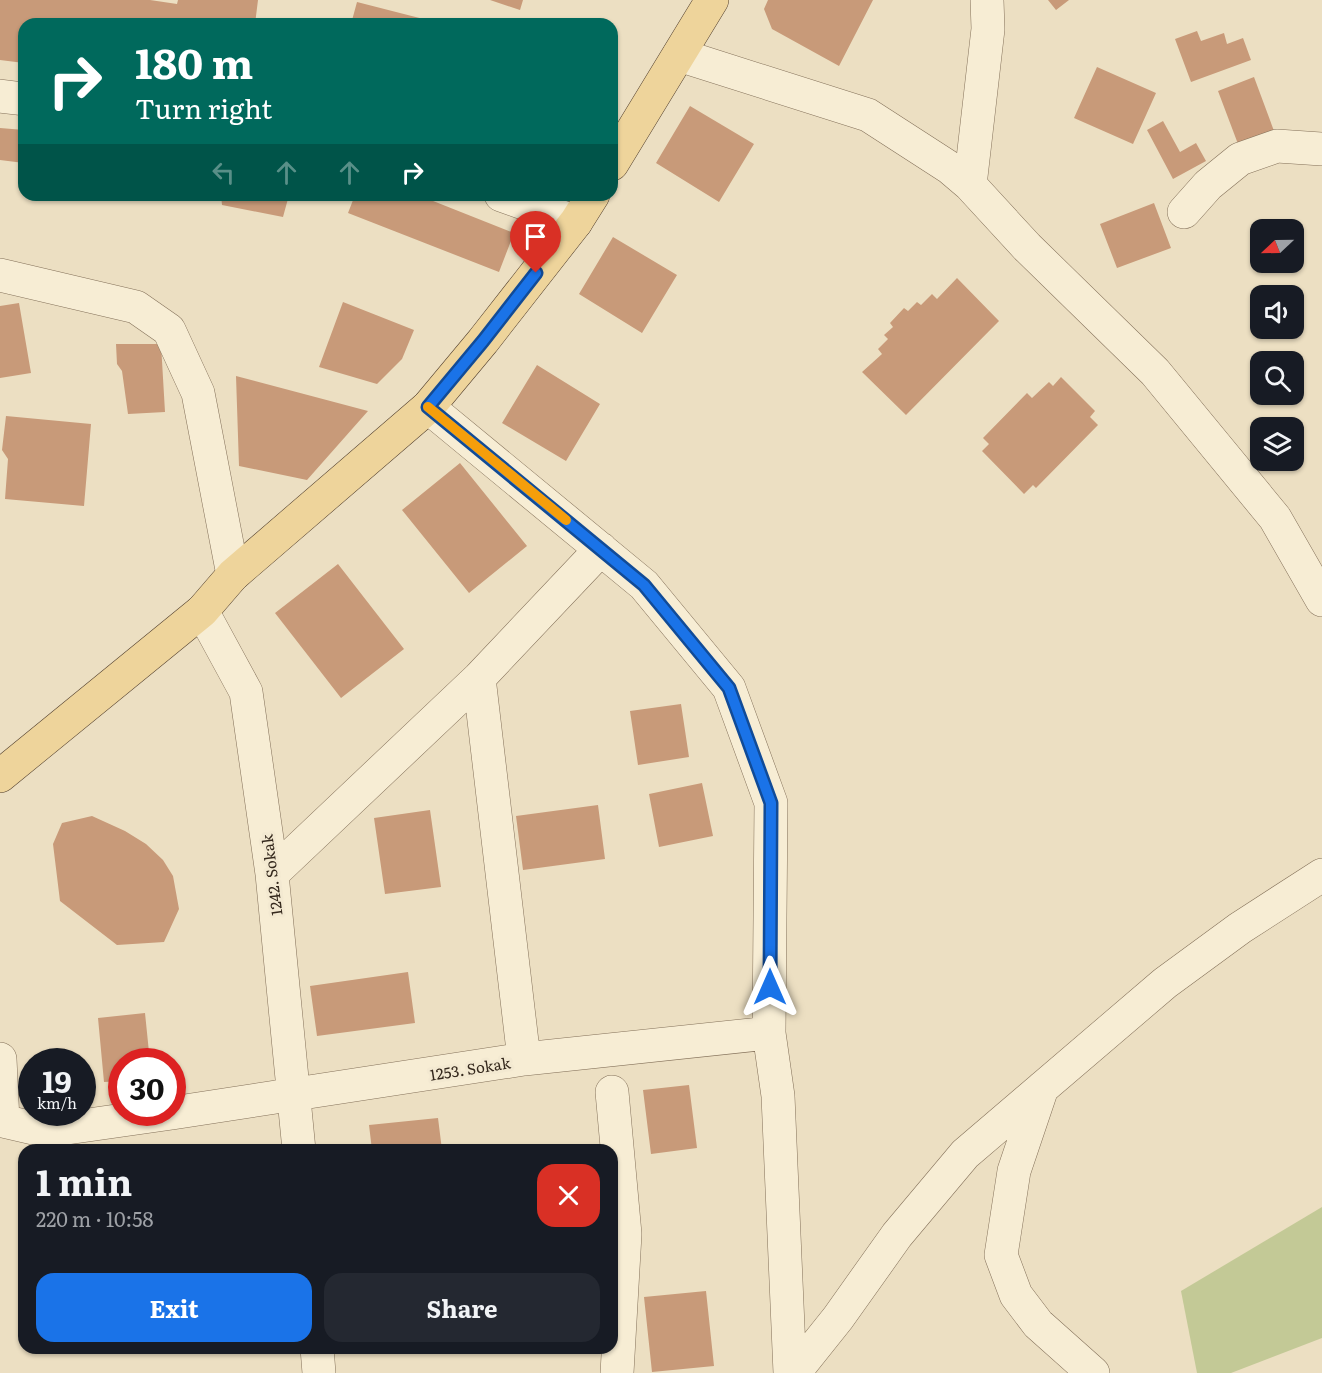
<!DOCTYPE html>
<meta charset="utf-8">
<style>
body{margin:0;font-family:Literata,serif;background:#242831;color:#f1f3f6;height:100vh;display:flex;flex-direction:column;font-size:22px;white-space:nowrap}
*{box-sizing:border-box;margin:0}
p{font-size:20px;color:#9ea1a6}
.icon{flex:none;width:33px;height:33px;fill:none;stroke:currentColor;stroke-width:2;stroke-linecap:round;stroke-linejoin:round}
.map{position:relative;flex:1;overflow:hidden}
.drawer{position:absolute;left:18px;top:1144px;width:600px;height:210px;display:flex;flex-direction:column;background:#171b24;border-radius:18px;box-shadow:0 2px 4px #0004}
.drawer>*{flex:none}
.banner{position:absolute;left:18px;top:18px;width:600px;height:183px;border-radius:18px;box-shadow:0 2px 4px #0004;background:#00695c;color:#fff;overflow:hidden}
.needle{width:39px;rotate:248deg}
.buttons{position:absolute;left:1250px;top:219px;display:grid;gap:12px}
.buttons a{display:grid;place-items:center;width:54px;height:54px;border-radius:12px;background:#171b24;box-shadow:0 2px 4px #0004;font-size:30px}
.speed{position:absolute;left:18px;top:1048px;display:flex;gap:12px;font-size:30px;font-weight:700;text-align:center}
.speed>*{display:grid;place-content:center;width:78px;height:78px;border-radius:50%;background:#171b24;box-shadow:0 2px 4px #0004;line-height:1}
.speed small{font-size:15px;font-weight:400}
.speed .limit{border:9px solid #d22;background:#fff;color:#111}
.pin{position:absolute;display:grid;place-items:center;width:51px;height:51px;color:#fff;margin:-62px -26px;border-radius:50% 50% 50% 0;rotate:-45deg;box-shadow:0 0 6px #0007}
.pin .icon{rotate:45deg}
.me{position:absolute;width:66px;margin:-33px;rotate:0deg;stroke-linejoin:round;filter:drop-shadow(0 0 4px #0008)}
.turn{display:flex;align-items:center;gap:21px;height:126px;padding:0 18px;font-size:27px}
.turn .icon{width:78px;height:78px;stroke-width:2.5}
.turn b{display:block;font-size:42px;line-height:51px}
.lanes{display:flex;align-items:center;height:57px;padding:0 18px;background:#0003;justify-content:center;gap:30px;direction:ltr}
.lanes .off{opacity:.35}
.round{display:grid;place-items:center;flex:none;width:63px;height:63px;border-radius:18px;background:#242831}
.head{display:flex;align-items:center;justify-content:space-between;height:102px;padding:0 18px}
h1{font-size:36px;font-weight:700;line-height:45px}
.action{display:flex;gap:12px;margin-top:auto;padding:12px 18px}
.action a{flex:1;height:69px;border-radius:18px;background:#1a73e8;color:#fff;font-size:24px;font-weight:700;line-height:69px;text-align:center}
.action a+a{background:#242831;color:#f1f3f6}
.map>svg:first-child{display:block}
.green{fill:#c3c996}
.building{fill:#c89a79}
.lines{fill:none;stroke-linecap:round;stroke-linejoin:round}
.minor-casing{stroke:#84715a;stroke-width:34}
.major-casing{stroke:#523f2e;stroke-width:34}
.minor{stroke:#f7edd4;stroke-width:33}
.major{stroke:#eed49b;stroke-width:33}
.route-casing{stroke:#114b97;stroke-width:15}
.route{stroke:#1a73e8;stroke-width:10}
.slow{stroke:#f59e0b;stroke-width:10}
.labels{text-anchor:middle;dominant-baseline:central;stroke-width:6;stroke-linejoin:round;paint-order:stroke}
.street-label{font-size:15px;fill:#35291d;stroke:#f3e9d1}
</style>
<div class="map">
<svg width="1322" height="1373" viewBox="0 0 1322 1373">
<rect width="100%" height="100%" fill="#ecdfc2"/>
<path class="green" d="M1322,1207v131l-91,35h-34l-16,-82z"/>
<path class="building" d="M0,0h150l27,4 1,-4h80l-3,24h-231v39l-24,-3z
M490,0h33l-3,10z
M768,0h105l-34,66 -67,-37 -8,-20z
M1048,0h21l-13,10z
M357,2l82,21v1h-88z
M1197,31l4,10 23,-8 3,11 16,-6 8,22 -60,22 -16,-43z
M1097,67l59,26 -23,51 -59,-26z
M1254,77l20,54 -36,13 -20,-53z
M690,106l64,38 -35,58 -63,-39z
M1163,121l17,31 16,-9 10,18 -33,18 -26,-49z
M0,128l24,2v33l-24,-3z
M221,195h68l-6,22 -61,-12z
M355,195h63l96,38 -15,39 -151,-59z
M1154,203l17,45 -54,20 -17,-44z
M613,237l64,38 -35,58 -63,-39z
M957,278l42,43 -93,94 -44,-43 20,-18 -4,-5 10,-10 -4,-4 9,-8 -3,-4 14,-15 4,3 9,-9 4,3 11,-11 5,5z
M343,302l71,28 -12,29 -25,25 -58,-17z
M19,303l12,70 -31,5v-72z
M116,344h45l4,68 -37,2 -6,-43 -5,-7z
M537,365l63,39 -34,57 -64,-38z
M236,376l132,35 -61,69 -68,-14z
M1061,377l34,34 -5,6 8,8 -62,63 -3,-3 -9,9 -42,-43 7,-7 -6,-6 44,-45 5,5 17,-16 4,4z
M6,416l85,8 -7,82 -79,-7 3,-40 -6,-9z
M460,463l67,83 -58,47 -67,-83z
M338,564l66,85 -63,49 -66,-85z
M681,704l8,53 -51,8 -8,-54z
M702,783l11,53 -54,11 -10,-53z
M598,805l7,54 -82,11 -7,-54z
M430,810l11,77 -56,7 -11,-76z
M92,816l33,15 21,13 17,16 10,16 6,33 -15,33 -47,3 -57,-44 -7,-57 9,-21z
M408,972l7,51 -98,13 -7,-50z
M145,1013l5,49h-28v19l-18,1 -6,-64z
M689,1085l8,63 -46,6 -8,-64z
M438,1118l4,32h-70l-3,-25z
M706,1291l8,75 -62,6 -8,-75z
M71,1348h21v1l-20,5z"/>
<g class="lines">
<defs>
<path id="minor" d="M679,55l189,60 82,53 20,17 57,62 128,125 120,146 47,82
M0,96l24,3
M970,185l18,-156 -1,-29
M501,195l75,27
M1184,212l24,-27 32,-26 37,-13 45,3
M0,275l136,32 33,23 29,63 35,182
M428,407l216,178 85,103 42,115 -2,230 9,63 12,277
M202,611l44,81 26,182 27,276
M479,678l45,381
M272,874l207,-196 122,-129
M0,1059l3,62 43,10 126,-18
M1042,1088l-28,83 -13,84 15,40 22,29 55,49
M612,1092l13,142 -8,139
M172,1113l352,-54 245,-26
M317,1348l2,25
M794,1373l44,-55 59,-83 68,-81 200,-171 75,-55 82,-53"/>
<path id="major" d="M612,164l100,-164
M0,776l202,-165 31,-36 195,-168 55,-66 93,-119 17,-27"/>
</defs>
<use href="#minor" class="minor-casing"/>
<use href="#major" class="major-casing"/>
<use href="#minor" class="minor"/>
<use href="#major" class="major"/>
</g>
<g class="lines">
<defs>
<path id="route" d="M536,273l-53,68 -55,66 216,178 85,103 42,115 -1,184"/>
</defs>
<use href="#route" class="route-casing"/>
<use href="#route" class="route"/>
<path class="slow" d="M428,407l138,113"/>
</g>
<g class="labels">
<g class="street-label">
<text transform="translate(271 875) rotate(-97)">1242. Sokak</text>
<text transform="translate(470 1068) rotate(-9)">1253. Sokak</text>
</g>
</g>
</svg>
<div class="buttons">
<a><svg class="needle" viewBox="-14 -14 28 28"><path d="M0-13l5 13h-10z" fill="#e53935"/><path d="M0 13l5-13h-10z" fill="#9ea1a6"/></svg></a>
<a><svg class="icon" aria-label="sound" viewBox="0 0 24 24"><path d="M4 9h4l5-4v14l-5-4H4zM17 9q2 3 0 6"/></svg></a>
<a><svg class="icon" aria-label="search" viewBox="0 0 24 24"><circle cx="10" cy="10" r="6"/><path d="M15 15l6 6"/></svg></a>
<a><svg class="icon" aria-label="layers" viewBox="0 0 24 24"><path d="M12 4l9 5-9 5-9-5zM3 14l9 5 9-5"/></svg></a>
</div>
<div class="speed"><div>19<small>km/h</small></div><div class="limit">30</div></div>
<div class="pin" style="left:536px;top:273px;background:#d93025"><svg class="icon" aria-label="arrive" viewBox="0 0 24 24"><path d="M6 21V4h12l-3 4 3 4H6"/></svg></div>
<svg class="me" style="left:770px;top:987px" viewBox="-20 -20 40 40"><path d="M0-17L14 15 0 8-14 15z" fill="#1a73e8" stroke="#fff" stroke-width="4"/></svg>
<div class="banner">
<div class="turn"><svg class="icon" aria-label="right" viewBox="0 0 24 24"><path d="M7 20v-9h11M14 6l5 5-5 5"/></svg><div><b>180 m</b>Turn right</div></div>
<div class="lanes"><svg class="icon off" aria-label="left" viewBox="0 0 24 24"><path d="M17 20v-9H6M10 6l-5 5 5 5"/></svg><svg class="icon off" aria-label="ahead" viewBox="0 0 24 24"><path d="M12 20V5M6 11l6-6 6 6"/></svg><svg class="icon off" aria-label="ahead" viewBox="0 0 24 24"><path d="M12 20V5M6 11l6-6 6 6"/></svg><svg class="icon" aria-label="right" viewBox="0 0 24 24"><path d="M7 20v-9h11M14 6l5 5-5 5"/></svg></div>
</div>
<section class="drawer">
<div class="head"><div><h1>1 min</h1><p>220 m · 10:58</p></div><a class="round" style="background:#d93025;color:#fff"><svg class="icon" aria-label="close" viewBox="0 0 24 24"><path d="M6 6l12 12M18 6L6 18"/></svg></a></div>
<div class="action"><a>Exit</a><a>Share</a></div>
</section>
</div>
